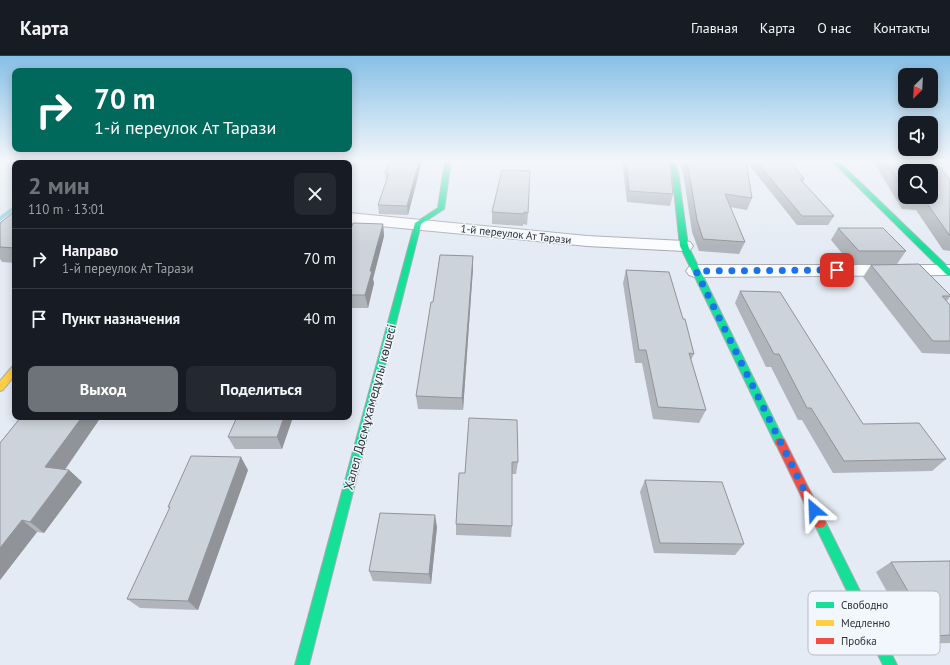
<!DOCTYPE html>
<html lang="ru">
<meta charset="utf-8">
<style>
body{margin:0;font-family:"PT Sans",sans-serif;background:#242831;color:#f1f3f6;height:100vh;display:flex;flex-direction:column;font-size:15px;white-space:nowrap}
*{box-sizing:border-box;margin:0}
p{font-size:13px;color:#9ea1a6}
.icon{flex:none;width:22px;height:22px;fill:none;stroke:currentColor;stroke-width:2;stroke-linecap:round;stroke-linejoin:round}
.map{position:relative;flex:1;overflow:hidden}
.details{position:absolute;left:12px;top:104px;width:340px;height:260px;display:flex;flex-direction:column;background:#171b24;border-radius:8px;box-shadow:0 2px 10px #0003}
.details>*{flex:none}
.guide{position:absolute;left:12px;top:12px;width:340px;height:84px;border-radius:8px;box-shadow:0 2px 10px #0003;background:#00695c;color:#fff;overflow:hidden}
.needle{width:26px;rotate:204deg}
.controls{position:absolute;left:898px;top:12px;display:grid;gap:8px}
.controls a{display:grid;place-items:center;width:40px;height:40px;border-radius:8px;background:#171b24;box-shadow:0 2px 10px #0003;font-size:20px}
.pin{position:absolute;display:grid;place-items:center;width:34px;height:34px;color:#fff;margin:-17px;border-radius:8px;box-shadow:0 2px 6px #0006}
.me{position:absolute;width:44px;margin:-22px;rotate:334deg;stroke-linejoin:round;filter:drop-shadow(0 0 3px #0008)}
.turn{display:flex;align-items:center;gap:14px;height:84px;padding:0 16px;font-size:18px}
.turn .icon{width:52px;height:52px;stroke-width:2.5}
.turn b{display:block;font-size:28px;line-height:34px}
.round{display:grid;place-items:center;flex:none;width:42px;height:42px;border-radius:8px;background:#242831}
.overview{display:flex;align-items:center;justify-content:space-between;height:68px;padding:0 16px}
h1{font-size:24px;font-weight:800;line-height:30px;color:#6e737a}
.primary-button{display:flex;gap:8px;margin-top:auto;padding:8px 16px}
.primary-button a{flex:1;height:46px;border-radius:8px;background:#6e737a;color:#fff;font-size:16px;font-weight:800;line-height:46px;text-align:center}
.primary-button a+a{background:#242831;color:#f1f3f6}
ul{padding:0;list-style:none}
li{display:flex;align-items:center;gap:12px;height:60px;padding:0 16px;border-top:1px solid #363941}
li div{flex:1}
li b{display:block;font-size:15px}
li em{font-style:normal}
header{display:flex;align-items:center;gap:24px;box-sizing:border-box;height:56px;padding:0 20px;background:#171b24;border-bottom:1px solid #363941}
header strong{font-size:19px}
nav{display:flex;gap:22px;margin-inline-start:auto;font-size:14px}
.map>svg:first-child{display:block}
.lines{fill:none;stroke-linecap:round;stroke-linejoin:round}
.stream{fill:#95d3e2;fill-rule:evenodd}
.street-casing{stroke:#a8adb4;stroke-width:2}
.fast-casing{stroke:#a8adb4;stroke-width:2}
.slow-casing{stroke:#a8adb4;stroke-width:2}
.jam-casing{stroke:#a8adb4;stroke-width:2}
.street{fill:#fbfcfd;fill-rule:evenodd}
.fast{fill:#16e098;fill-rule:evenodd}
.slow{fill:#ffcf43;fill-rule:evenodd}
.jam{fill:#f24e42;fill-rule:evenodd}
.wall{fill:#b0b5bb;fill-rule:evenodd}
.shaded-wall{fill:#909499}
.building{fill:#cdd3da;stroke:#909499}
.route{stroke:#1a73e8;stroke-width:7;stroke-dasharray:0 12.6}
.labels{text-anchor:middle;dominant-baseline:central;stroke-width:3;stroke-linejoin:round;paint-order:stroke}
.far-street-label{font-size:11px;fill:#2e3339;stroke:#f2f6fd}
.street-label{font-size:13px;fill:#2e3339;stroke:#f2f6fd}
.key{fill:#f2f6fd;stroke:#b7bcc2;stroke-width:1}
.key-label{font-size:11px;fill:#2e3339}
</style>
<header>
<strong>Карта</strong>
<nav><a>Главная</a><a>Карта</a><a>О нас</a><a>Контакты</a></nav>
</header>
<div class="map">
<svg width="950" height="609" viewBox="0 0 950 609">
<rect width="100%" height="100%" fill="#e4ebf4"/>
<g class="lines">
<path class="stream" d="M53,105h6l-1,2h-6z
M15,149v5l-15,11v-5z"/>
<defs>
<path id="street" d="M349,157l238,23 97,5 6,1 3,4 -3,4 -6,1 -97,-5 -238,-23z
M695,209h255v10l-255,2 -6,-2 -3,-4 3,-4z"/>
<path id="fast" d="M197,105h6l-2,2h-6z
M445,105h6l-7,48 -23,15 -112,441h-14l120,-442 23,-15z
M668,105h6l4,11 10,74 97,196 -1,3 -4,1 -4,-1 -96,-199 -8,-74z
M832,105h6l112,108v6h-3z
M820,462l4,1 73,146h-14l-69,-142 2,-4z"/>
<path id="slow" d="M15,310v9l-12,15 -3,1v-10l12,-14z"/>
<path id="jam" d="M780,382l4,1 42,84 -2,4 -4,1 -4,-1 -41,-85 1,-3z"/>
</defs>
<use href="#street" class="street-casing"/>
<use href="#fast" class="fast-casing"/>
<use href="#slow" class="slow-casing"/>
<use href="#jam" class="jam-casing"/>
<use href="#street" class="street"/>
<use href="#fast" class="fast"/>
<use href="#slow" class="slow"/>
<use href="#jam" class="jam"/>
</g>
<path class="wall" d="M390,105h32l-14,54 -29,-1 -1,-9 8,-24 -1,-8z
M622,105h48l3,33 -3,12 -43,-4z
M679,105h67l6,37 -5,12 -17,-3 15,35 -6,12 -40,-3 -7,-19 -9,-60z
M746,105h44l14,18 -1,3 31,34 -6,9h-31z
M873,105h62l15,19v71l-7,-1 -27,-40 -14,-1zM905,115l26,26h-26z
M15,155v52l-13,-1 -2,-3v-36z
M492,156l36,1 -1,12 -4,-1v2l-31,-2z
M383,168l1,12 -11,43 1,4 -6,25h-19v-74z
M838,172l68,23 -9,13h-46l-20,-24z
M473,200v12l-10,142 -45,-1 -2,-13 17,-94z
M871,209l79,30v2l-3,4 3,4v49l-28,-1 -59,-76z
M626,214l57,49 11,35 -3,6 15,50 -7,13 -46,-4 -11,-56h-7l-12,-80z
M740,235l123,133 83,35 -14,12 -99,2 -31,-53h-4l-27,-53h-5l-31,-64z
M21,361h80l-36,53h4l13,12 -38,51 -7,-1 -37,48v-137z
M293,361l-11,32h-47l-7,-12z
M469,362l49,44 -2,12h-4v52l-1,11 -55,-2v-11l9,-51z
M248,414l-50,140 -58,-2 -13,-9 43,-91 -2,-1z
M645,424l99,64 -9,11 -81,-2 -14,-61z
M437,471l-6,57 -58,-3 -4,-10z
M950,505v82l-34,1 -40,-72 15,-10z"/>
<path class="shaded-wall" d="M125,105h15l1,2h-19z
M247,105h11l-2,2h-11z
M419,105h3l-14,54 -1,-9z
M383,168l1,12 -11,43 1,4 -6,25 -3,-13 5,-24z
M473,200v12l-10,142 -1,-12z
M82,361h19l-43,62 -13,-12z
M284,361h9l-11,32 -5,-12z
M241,401l7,13 -50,140 -10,-9z
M69,414l13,12 -38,51 -14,-11z
M435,459l2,12 -6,57 -2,-10z
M22,464l15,12 -37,48v-32z"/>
<path class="building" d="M78,105h47l-3,2h-47z
M203,105h44l-2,2h-44z
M390,105h29l-12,45 -29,-1 11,-32h-4z
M626,105h44l3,33 -44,-3z
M687,105h59l6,37 -27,-4 20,48 -42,-3 -6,-19z
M756,105h34l14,18h-4l34,37h-32z
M886,105h49l15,19v56l-26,-37 -15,-2h22v-26h-26v20z
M502,114l28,1 -2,42 -4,-1v2l-32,-2z
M15,155v37l-15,-1v-24z
M353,167l30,1 -13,47h2l-7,24h-16v-61z
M838,172h45l23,23h-47z
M440,199l33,1 -11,142 -46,-2 15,-94h2z
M919,208l31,31v1h-8l8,9v36h-17l-62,-76z
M626,214l43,2 14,47h2l9,35 -5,-1 17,57 -48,-3 -12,-57h-7z
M740,235l40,1 83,132 56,-1 27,36 -102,2 -33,-53h-4l-28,-54h-5z
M21,361h61l-37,50 24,3 -39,52 -8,-2 -22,28v-105z
M237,361h47l-7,20h-49z
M469,362l48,2 1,42h-6v64l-56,-2 3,-51h6z
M191,400l50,1 -53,144 -61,-2 43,-92h-2z
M645,424l77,2 22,62 -84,-1z
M380,457l55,2 -6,59 -60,-3z
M950,505v74l-16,1 -43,-74z"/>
<linearGradient id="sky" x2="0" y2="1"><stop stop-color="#87c0e6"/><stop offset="0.55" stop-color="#f3f6fa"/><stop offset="1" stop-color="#f3f6fa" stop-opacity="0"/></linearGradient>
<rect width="950" height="190" fill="url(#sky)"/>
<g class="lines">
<path class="route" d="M814,454l-118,-239 141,-1"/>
</g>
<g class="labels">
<g class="far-street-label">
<text transform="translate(516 178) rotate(6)">1-й переулок Ат Тарази</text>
</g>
<g class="street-label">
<text transform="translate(370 351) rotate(-75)">Халел Досмұхамедұлы көшесі</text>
</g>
</g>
<rect x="808" y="535" width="132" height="64" rx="6" class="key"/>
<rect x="816" y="546" width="18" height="6" fill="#16e098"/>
<rect x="816" y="564" width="18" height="6" fill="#ffcf43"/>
<rect x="816" y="582" width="18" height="6" fill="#f24e42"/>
<g class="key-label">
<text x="841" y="553">Свободно</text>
<text x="841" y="571">Медленно</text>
<text x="841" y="589">Пробка</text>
</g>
</svg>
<div class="controls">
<a><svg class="needle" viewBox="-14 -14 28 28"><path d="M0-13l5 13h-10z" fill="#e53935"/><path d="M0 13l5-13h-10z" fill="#9ea1a6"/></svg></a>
<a><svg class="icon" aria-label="sound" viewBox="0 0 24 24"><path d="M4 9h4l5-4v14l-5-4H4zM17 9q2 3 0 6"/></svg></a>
<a><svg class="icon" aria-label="search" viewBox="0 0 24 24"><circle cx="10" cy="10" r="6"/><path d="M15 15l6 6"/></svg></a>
</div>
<div class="pin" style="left:837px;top:214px;background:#d93025"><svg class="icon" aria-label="arrive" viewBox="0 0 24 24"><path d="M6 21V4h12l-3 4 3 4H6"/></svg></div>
<svg class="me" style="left:814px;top:454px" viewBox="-20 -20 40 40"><path d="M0-17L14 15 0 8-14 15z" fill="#1a73e8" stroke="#fff" stroke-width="4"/></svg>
<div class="guide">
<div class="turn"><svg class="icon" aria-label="right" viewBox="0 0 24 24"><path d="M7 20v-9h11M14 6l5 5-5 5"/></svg><div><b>70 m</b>1-й переулок Ат Тарази</div></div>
</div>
<section class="details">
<div class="overview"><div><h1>2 мин</h1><p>110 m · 13:01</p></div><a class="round"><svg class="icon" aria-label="close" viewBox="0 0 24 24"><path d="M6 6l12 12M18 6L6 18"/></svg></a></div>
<ul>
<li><svg class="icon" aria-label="right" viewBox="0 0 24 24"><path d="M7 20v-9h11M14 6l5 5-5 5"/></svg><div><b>Направо</b><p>1-й переулок Ат Тарази</p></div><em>70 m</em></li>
<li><svg class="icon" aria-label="arrive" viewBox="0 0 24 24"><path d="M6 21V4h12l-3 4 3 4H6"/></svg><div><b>Пункт назначения</b></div><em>40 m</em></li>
</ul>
<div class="primary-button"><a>Выход</a><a>Поделиться</a></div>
</section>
</div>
